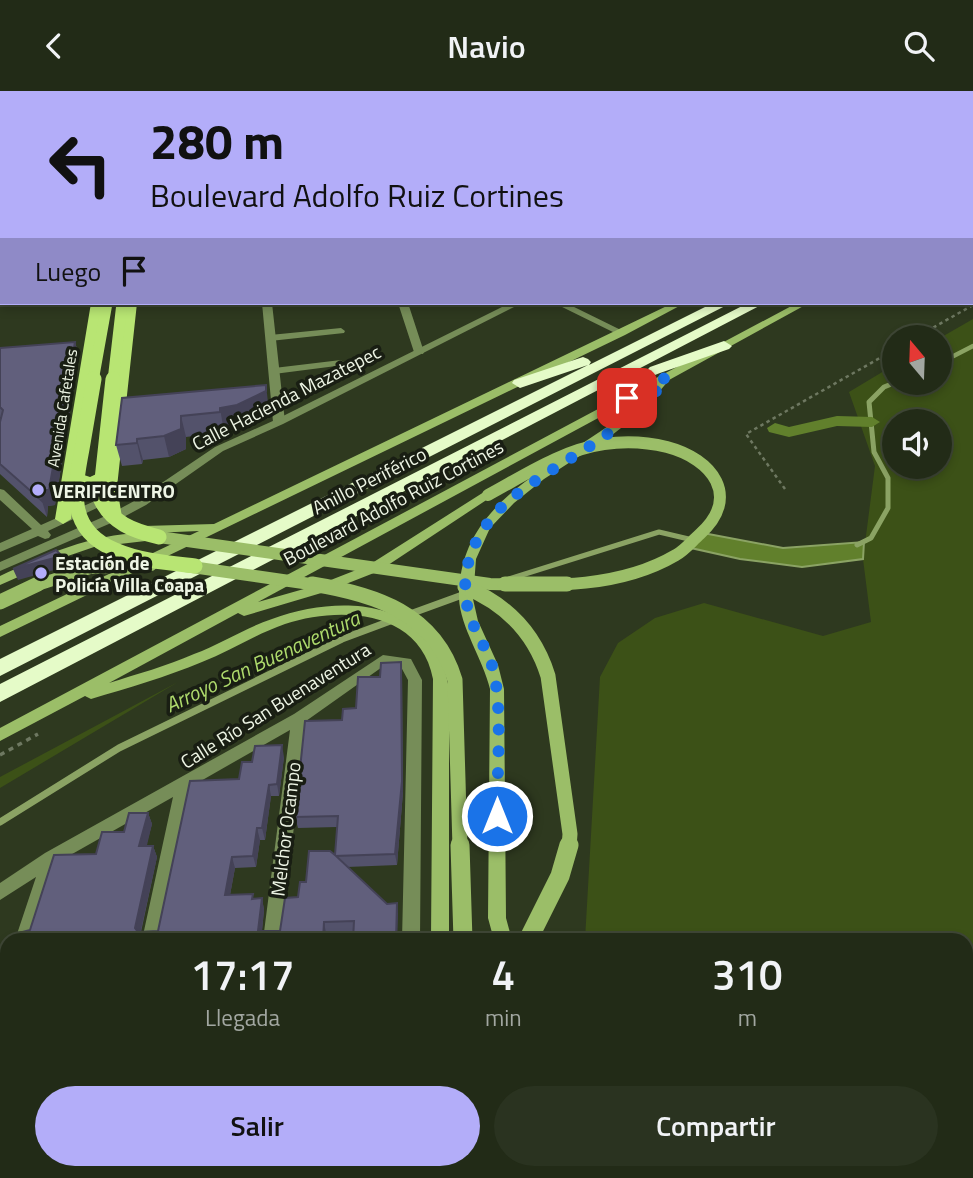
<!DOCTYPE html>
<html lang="es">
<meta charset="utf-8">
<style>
body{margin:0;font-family:"Titillium Web",sans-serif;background:#2a3320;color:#f1f3f6;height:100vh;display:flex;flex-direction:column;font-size:26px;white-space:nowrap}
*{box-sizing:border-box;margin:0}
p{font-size:23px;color:#a2a7a1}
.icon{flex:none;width:38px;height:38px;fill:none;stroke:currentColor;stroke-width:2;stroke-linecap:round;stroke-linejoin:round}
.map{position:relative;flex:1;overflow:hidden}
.sheet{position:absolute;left:0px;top:842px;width:973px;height:247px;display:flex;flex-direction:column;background:#222b17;border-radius:21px 21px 0 0;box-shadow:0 4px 10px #0003,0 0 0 2px #3f4736}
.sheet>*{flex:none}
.hud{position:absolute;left:0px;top:0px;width:973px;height:214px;box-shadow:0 4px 10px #0003,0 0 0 2px #3f4736;background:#b3adf9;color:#111;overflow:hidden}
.needle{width:46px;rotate:341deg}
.fabs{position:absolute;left:882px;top:234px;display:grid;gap:14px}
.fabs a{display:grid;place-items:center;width:70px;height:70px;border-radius:50%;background:#222b17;box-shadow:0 4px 10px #0003,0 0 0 2px #3f4736;font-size:35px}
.pin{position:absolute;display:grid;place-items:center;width:60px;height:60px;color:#fff;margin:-30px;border-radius:14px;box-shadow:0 4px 10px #0006}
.me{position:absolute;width:77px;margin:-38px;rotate:0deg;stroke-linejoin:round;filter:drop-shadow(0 0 5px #0008)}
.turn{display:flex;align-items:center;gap:24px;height:147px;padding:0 35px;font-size:32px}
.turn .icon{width:91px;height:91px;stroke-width:2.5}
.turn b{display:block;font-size:49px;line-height:60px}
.then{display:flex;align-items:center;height:66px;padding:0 35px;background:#0003;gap:14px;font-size:26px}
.eta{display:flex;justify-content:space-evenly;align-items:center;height:119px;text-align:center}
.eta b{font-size:42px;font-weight:600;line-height:49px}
.cta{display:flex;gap:14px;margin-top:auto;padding:14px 35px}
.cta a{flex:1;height:80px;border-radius:42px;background:#b3adf9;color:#111;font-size:28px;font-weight:600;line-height:80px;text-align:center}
.cta a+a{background:#2a3320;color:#f1f3f6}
header{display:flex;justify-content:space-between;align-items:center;height:91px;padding:0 35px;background:#222b17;font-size:32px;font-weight:600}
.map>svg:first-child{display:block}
.green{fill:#3c5117;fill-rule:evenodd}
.water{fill:#61802c;stroke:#8ba364;stroke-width:2}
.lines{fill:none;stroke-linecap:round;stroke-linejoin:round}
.stream-far2{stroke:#8ba364;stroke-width:4.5}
.stream-far1{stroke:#8ba364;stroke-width:5}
.stream{stroke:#8ba364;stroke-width:7}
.canal{fill:#61802c;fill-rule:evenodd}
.path-far1{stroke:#6e7861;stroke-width:2.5;stroke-dasharray:3.5 3.5;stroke-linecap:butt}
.path{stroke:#6e7861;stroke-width:3.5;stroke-dasharray:5 5;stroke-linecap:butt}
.service{fill:#768d58;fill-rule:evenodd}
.minor{fill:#768d58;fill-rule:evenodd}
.tertiary{fill:#768d58;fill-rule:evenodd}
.secondary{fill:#9bbe68;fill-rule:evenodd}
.primary{fill:#b8e573;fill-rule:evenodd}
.motorway{fill:#e5fbc8;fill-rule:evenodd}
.secondary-bridge-far2{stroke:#9bbe68;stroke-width:12}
.secondary-bridge-far1{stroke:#9bbe68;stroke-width:15}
.secondary-bridge{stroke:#9bbe68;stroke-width:19}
.primary-bridge-far1{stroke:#b8e573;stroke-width:11}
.primary-bridge{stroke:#b8e573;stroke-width:15}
.wall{fill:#53526b}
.shaded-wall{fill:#444257}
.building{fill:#615f7c;stroke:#444257;stroke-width:2}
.route{stroke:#1a73e8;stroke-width:12;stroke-dasharray:0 21.6}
.poi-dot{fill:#b3adf9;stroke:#191e13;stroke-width:2.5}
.labels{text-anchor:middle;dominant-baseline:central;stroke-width:7;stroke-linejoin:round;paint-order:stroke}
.far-street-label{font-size:16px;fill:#eef5e5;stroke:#191e13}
.street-label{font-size:19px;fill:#eef5e5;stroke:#191e13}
.poi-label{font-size:19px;font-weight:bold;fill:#eef5e5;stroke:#191e13;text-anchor:start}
.water-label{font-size:21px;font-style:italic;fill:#aeda6c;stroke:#191e13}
</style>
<header><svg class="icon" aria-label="back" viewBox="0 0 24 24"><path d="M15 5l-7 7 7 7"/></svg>Navio<svg class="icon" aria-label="search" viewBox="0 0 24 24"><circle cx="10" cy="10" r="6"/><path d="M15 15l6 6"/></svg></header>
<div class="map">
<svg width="973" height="1087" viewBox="0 0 973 1087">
<rect width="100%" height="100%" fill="#2e391f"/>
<path class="green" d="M973,228v859h-407l-1,-5h401v-233h-381l15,-263 18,-34 37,-25 49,-15 119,33 48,-14 -8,-63 12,-93 -26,-74 45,-27v18h46v-45zM894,331h46v45h-46z
M178,591l-178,106v-11z"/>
<path class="water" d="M703,442l80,15 81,-6 -1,17 -61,8 -62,-8 -49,-11z"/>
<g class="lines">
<path class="stream-far2" d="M940,272l33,-17"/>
<path class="stream-far1" d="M857,454l14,-7 17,-30v-30l-14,-26 -5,-50 15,-15 10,-4
M509,488l150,-47 34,8"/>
<path class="stream" d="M410,523l55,-20
M0,731l119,-74 223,-109 51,-19"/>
<path class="canal" d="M837,325l35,1 8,5 -8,5 -35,-1 -48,11 -20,-5 -2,-4 8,-5 14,4z"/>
<path class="path-far1" d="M915,247l58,-33
M785,398l-39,-55 148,-84"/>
<path class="path" d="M0,664l38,-21"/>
<path class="service" d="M44,0l10,2h-8z
M971,132h2v5h-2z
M971,168h2v5h-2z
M341,237l4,3 -1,2 -74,8 -4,-3 4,-3z
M341,269l4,3 -1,2 -70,9 -5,-3 5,-3z"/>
<path class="minor" d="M324,0h7l2,2h-8z
M352,0h40l-44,2z
M446,0h6l1,2h-6z
M516,0h7l1,2h-7z
M587,0h7l1,2h-7z
M661,0h6l1,2h-6z
M831,0h7l2,2h-8z
M905,0h7l2,2h-8z
M971,12h2v4h-2z
M0,145h2v6h-2z
M262,212h10l13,119 -6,3 -6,-3z
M398,212h10l16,49 -1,2 -9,-2z
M554,212h12l61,30 -8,2z
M383,564l28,4 11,21 -2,260h-18l6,-260 -7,-13 -16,-2 -79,56 -25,219h-18l27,-210 -98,56 -32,154h-18l31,-143 -115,65 -25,78h-18l21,-63 -36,23v-17l45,-30 249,-139z
M7,891v36l-7,3v-35z
M91,1082h22l-1,5h-22z
M231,1082h22v5h-22z"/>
<path class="tertiary" d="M737,0h7l1,2h-7z
M753,0h7l1,2h-7z
M510,212h12l-239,121 -60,27 -77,54 -28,15 -118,51v-9l110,-48 28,-15 77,-52 60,-27z
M0,398l4,1 37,35 65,-29h8l2,3 -68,32 3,4 -2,3 -4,1 -7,-3 -38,16v-9l32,-14 -32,-29z"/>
<path class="secondary" d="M971,61h2l-2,5z
M971,119h2l-2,5z
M673,212h12l-60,32 -625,302v-11l199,-95 -47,2 4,4 -2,3 -60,7 -35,12 -59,26v-9c45,-21 91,-42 142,-43l-4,-3 6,-4 70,-2z
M797,212h12l-140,77 -26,31 -31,24 -68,44 -30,24 -24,25 -14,31 -3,40 5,22 20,44 6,24 2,229 6,22h-18l-6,-22 2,-229c-7,-30 -30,-62 -31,-91 -1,-113 128,-138 191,-208l-392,212 60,-17 51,-20 115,-73 4,-1 6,4 -115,76 -51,20 -84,25 -6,-3 -129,70c28,-9 58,-17 85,-29 27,-10 51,-26 78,-35 71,-26 164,-20 177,70v251h-18l2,-261c-13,-70 -94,-73 -148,-55 -29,10 -55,27 -83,38 -36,15 -74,26 -111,37l-6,-3 -85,45v-13z
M406,1082h22v5h-22z
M434,1082h22l-1,5h-22z
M487,1082h22l-1,5h-22z"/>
<path class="primary" d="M132,0h8l1,2h-8z
M149,0h8v2h-8z
M91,212h12l-25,170 12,4 15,-7 20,-167h12l-20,184 5,30 -8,5 -8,-5 -3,-34 -13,3 -14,-3 -5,36 -8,5 -8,-5z"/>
<path class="motorway" d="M973,96v8h-2v-7z
M713,212h18l-731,373v-17l588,-294 -68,23 -8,-5 2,-3 69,-23 5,2 3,3 -2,3z
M748,212h17l-765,399v-18z
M724,250l8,5 -3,3 -69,24 -5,2 -8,-5 3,-3z"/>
<path class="secondary-bridge-far2" d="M159,446l331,47c63,2 130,4 186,-29 9,-5 16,-14 24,-21 41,-37 13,-75 -33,-87 -20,-5 -43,-6 -63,-3 -42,6 -79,31 -116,51
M185,475l139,20
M34,495l56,-18 61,-3"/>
<path class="secondary-bridge-far1" d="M312,493c63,10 123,29 143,96l5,167
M505,493h62
M465,496c41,17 70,47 83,89l22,158 -1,13
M0,511l38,-18"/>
<path class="secondary-bridge" d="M460,754l3,95
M528,849l32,-64 9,-31"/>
<path class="primary-bridge-far1" d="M93,290l14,-78
M113,290l9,-78"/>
<path class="primary-bridge" d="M94,288c-4,23 -8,46 -12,70 -8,42 -15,81 33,101 25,11 53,13 80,16
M113,288l-13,119c11,25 34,33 59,39"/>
</g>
<path class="wall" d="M75,251l4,14 -24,149 -7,1 -1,11 -47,-43v-52l1,-4 -1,-1v-69z
M122,307l147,13 -28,14 -17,3v4l-38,5v12l-17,8 -26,3 -1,4 -20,2 -6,-21z
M402,583l1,118 -6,73 -50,2 51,47 -45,19h-27v7h-307l11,-10 66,-76 52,-41 4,11 -6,22h7l4,11 -16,75 17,-1 81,-152 13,-17 32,-5 -5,39h-8l-6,44h-5l-4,27 -21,1 -5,27 24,4 8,-1 2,12 -2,21h18l26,-49 29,-27 2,-28 -39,1 -3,-11 47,-97 14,-12 24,-31z
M7,883v68l-7,1v-33h2z
M7,956v50h-6l-1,-2v-25z"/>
<path class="shaded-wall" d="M75,251l4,14 -24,149 -7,1 -1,11 -5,-16 1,-11z
M266,294l3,26 -28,14 -17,3v4l-4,-24z
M181,325l5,21v12l-17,8 -5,-21z
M137,348l6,21 -1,4 -5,-21z
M62,465l3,11 -47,13 -5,-11z
M401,571l2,130 -6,73 -2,-11z
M282,654l2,12 -5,39 -2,-12z
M269,694l2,11 -6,44 -3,-12z
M148,722l4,11 -8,34 -5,-12z
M257,737l3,12 -4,27 -3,-11z
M153,755l4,11 -18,82 -4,-11z
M232,766l3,11 -7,38 -3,-11z
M262,807l2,12 -3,30 -3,-9z
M397,812l1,11 -1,26h-1z
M324,831l2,11v7h-3z"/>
<path class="building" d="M75,251l-26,148h-6l-1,11 -42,-37v-42l3,-12 -3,-3v-59z
M266,294v6l-29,14 -17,3v4l-39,4v13l-17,7 -27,3v4l-21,2 6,-47z
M56,459l6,6 -49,13z
M401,571l1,119 -7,73 -59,2 51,48 10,-1 -1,37h-43l1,-19 -30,1 -1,18h-304l3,-8 8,-2 24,-75 42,-1 6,-22h22l5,-19h19l-9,33h14l-18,82 3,4 20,-1 32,-150 49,-2 3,-17h10l3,-16 27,-1 -5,39 -8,1 -7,43h-5l-4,28 -21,1 -7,38 28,-1 -1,5 10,-1 -4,33h22l5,-33 13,-1 2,-15h6l3,-31h21l5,4 3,-39 -43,1 10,-96 37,-1 1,-11 13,-1 2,-31h22l1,-14z
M3,883h4v58h-7v-22h2z
M7,956v40h-7v-17z"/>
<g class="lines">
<path class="route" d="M497,725c0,-42 5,-97 -2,-138 -3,-20 -14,-35 -22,-54 -22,-51 5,-103 48,-133 50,-37 109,-61 146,-114l-40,21"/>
</g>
<g class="poi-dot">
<circle cx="38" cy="399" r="7"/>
<circle cx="41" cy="482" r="7"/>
</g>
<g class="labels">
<g class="far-street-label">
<text transform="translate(62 317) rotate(-81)">Avenida Cafetales</text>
</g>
<g class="street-label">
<text transform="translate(286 306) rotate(-27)">Calle Hacienda Mazatepec</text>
<text transform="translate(369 389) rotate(-27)">Anillo Periférico</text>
<text transform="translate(393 411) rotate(-28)">Boulevard Adolfo Ruiz Cortines</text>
<text transform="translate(275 614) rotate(-32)">Calle Río San Buenaventura</text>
<text transform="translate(285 738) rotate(-83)">Melchor Ocampo</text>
</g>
<g class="poi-label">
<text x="52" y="399">VERIFICENTRO</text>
<text x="55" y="471">Estación de<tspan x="55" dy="22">Policía Villa Coapa</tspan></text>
</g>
<g class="water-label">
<text transform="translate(262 570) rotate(-25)">Arroyo San Buenaventura</text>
</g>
</g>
</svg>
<div class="fabs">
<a><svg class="needle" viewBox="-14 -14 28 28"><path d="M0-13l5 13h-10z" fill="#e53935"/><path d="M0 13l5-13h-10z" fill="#a2a7a1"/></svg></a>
<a><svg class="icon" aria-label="sound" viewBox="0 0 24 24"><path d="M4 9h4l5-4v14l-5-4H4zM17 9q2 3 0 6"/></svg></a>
</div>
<div class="pin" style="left:627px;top:307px;background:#d93025"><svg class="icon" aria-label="arrive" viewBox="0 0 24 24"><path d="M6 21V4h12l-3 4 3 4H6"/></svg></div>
<svg class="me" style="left:497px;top:725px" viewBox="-20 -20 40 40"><circle r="17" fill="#1a73e8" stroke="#fff" stroke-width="3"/><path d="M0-11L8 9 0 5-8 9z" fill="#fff"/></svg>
<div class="hud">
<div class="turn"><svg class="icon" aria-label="left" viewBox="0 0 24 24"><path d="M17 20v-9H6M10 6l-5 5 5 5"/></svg><div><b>280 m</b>Boulevard Adolfo Ruiz Cortines</div></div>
<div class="then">Luego<svg class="icon" aria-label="arrive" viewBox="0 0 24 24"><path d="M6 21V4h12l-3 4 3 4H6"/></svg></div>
</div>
<section class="sheet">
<div class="eta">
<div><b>17:17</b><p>Llegada</p></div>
<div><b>4</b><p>min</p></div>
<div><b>310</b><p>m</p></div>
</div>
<div class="cta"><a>Salir</a><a>Compartir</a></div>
</section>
</div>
